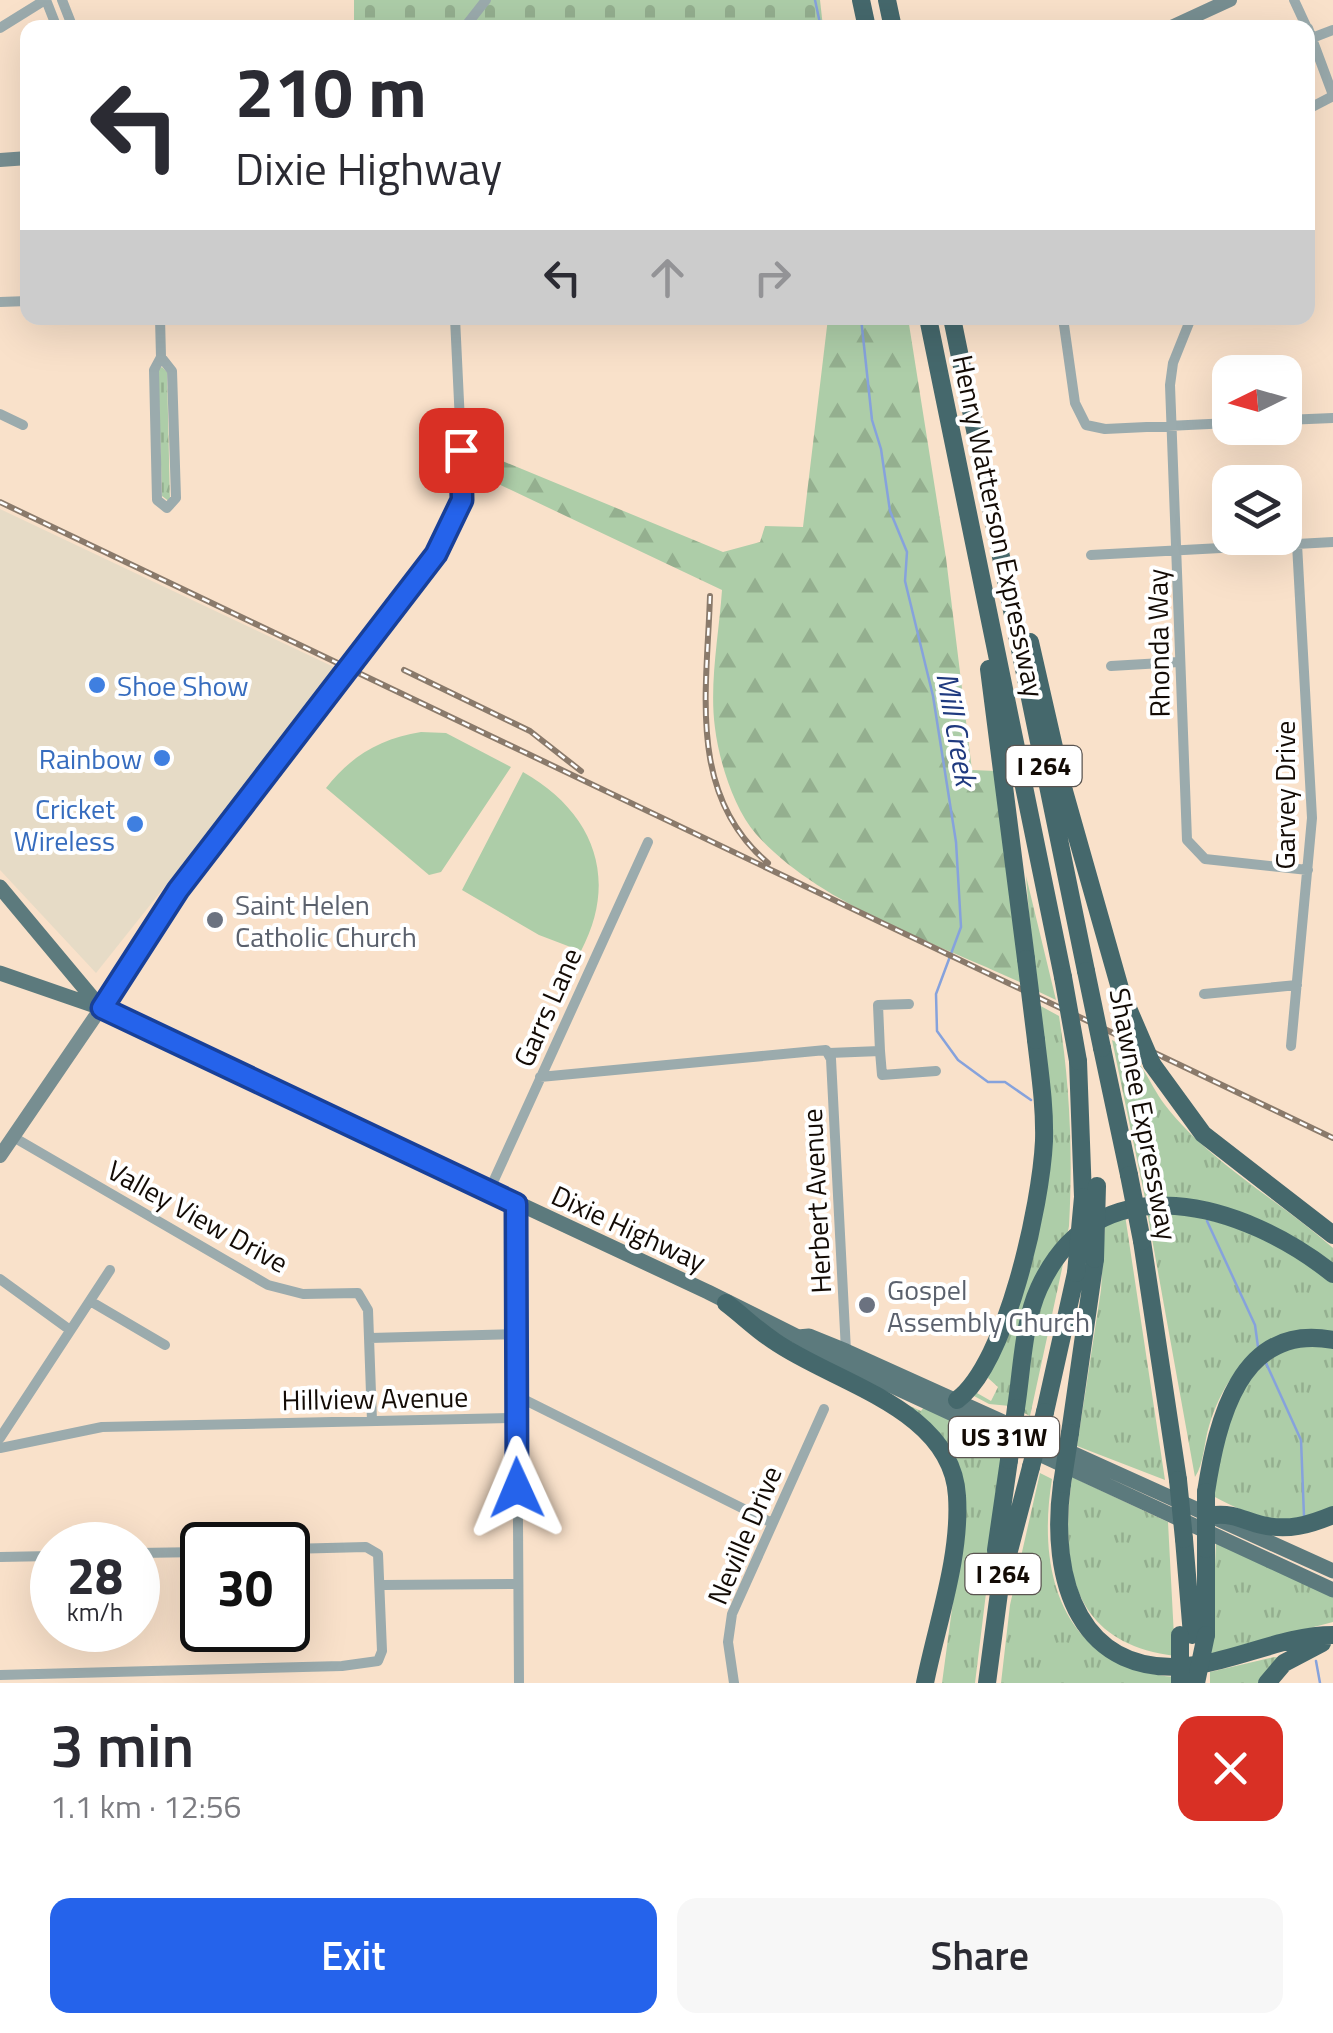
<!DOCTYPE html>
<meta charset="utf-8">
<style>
body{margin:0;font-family:"Titillium Web",sans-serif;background:#f7f7f7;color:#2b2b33;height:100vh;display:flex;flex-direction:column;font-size:38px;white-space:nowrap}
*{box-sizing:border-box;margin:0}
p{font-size:32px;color:#7c7c81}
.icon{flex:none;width:55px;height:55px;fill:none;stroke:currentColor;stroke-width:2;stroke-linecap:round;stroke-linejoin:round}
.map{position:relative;height:1683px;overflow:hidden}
.details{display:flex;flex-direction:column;background:#fff;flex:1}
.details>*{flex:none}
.hud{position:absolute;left:20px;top:20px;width:1295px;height:305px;border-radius:20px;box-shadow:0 10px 40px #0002;background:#fff;color:#2b2b33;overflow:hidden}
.needle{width:65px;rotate:265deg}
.tools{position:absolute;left:1212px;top:355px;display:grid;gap:20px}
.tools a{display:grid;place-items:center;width:90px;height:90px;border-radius:20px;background:#fff;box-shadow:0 10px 40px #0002;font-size:50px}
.speed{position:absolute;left:30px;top:1522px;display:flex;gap:20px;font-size:50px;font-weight:700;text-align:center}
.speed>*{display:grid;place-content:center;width:130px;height:130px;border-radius:50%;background:#fff;box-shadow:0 10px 40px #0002;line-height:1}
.speed small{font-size:25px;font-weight:400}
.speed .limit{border:5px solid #111;border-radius:15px;background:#fff;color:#111}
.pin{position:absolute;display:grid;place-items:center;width:85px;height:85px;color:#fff;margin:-42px;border-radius:20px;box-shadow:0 5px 15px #0006}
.me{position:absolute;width:110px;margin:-55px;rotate:359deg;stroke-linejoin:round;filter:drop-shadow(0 0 8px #0008)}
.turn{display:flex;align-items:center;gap:35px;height:210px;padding:0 50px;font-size:45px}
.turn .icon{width:130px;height:130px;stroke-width:2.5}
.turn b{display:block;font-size:70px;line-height:85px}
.lanes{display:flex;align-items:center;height:95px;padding:0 50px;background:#0003;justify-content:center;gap:50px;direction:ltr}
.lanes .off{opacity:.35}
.round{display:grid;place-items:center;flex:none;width:105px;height:105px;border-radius:20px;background:#f7f7f7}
.headline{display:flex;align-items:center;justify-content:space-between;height:170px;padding:0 50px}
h1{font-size:60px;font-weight:600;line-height:75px}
.button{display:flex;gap:20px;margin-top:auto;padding:20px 50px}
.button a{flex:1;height:115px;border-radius:20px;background:#2563eb;color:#fff;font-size:40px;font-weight:600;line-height:115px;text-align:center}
.button a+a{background:#f7f7f7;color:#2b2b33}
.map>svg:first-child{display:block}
.commercial{fill:#e6dbc6}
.grass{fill:url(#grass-tufts)}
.forest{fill:url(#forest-firs)}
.cemetery{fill:url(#cemetery-stones)}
.green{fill:#adcda8}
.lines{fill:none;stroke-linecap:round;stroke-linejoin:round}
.stream{stroke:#86a2dc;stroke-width:2.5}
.street{stroke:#9babad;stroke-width:10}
.secondary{stroke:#778e91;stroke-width:14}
.primary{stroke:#5c7a7d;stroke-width:15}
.highway{stroke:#45686c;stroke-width:18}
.rail-casing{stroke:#8a7a6b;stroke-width:6}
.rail{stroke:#fff;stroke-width:2.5;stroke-dasharray:8;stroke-linecap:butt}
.highway-bridge{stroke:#45686c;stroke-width:18}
.route-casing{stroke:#184099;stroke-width:25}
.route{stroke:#2563eb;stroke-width:18}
.shop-dot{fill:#3f7fe0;stroke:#fff;stroke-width:4}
.worship-dot{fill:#6b7280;stroke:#fff;stroke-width:4}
.labels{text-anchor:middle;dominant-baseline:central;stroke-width:8;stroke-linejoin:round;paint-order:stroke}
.shield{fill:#fff;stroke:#5a5450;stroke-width:2.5}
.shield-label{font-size:25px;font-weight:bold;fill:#130b05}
.street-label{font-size:28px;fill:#130b05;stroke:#fff}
.shop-label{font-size:28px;fill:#366cbe;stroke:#fff;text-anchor:end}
.worship-label{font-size:28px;fill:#5b616d;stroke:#fff;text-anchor:start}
.water-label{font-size:30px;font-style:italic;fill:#1f3a7f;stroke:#fff}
</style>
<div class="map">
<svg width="1333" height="1683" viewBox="0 0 1333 1683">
<defs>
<pattern id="grass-tufts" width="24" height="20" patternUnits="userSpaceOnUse" patternTransform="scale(2.5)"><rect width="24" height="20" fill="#adcda8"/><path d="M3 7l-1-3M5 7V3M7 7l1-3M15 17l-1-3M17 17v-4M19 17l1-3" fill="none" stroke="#94af8f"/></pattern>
<pattern id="forest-firs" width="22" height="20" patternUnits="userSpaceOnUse" patternTransform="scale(2.5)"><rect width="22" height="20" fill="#adcda8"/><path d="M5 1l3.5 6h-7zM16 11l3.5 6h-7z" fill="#94af8f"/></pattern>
<pattern id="cemetery-stones" width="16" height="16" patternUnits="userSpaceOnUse" patternTransform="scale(2.5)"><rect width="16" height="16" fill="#adcda8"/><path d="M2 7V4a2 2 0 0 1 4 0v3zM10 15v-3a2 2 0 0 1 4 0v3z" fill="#94af8f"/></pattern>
</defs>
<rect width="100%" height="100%" fill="#f9e1ca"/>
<path class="commercial" d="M0,509l338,160 -242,304 -96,-103z"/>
<path class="grass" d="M162,367l5,5 3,130 -8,-6 -4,-126z
M1026,876l30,124 -21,-10z
M1037,1004l22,12c11,69 14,139 10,210 -3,23 -30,40 -38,65 -12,36 -14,78 -21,115l-21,-2 -15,-8 3,-3 14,8 7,-14 -10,-9 51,-162z
M1112,1040c29,14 35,41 53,65 45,58 114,95 168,143v17l-124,-62 -64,-5z
M1167,1209l91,24 75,48v52c-64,-14 -107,36 -124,93 -5,16 -5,38 -14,51l-48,-266z
M1125,1215l40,265 -88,-34 24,-156 4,-67z
M1065,1255l-35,161 -8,-4v-9l18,-102z
M1291,1346h42v162c-50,19 -73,13 -120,-12 10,-66 15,-114 78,-150z
M899,1401l22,10 3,-4 80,39 -29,237h-33l17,-126 -13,-107z
M1040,1473l12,6c-16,97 12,189 123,198v6h-174l9,-78z
M1072,1477l96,45 7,134c-104,-13 -115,-90 -103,-179z
M1216,1542l117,53v27l-122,32z
M1274,1657l7,1 -22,25h-49v-11z"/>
<path class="forest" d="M828,318h80l38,240 26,212 24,1 26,212c-84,-39 -204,-79 -266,-149 -22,-25 -37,-73 -41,-106 -6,-44 4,-94 7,-138l-230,-109 8,-21 223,92 37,-10 5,-16 38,1z"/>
<path class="cemetery" d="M354,0h466l3,27h-469z"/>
<path class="green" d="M421,732l25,1 65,34 -70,105 -12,3 -103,-87c25,-32 55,-50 95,-56z
M523,772c69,39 97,105 58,179l-42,-16 -77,-45z"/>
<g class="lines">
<path class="stream" d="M815,0l6,28
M861,318l11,102 9,29 9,62 17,41 -2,29 28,115 23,146 5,85 -25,67 1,37 21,29 30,22h17l26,18
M1207,1221l48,104 3,22
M1266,1363l35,77 3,76
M1316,1661l4,22"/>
<path class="street" d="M46,0l11,28
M62,0l11,28
M1294,0l13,28
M0,28l45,-28
M464,28l22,-28
M1308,28l25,67
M1312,38l21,-8
M1308,109l25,-13
M0,302l28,-1
M160,318l1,39 -7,13 3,130 10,8 9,-10 -4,-127 -11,-14
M1063,318l12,85 11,22 19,4 125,-6
M1191,318l-18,45 -3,22 17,455 18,19 103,11
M0,414l23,11
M1285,420l48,-2
M1091,555l242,-13
M1111,666l68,-4
M1204,994l93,-9
M101,1008l78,-118 272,-361 12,-44 -8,-167
M1291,1046l21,-228 -15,-274
M880,1051l-2,-46 31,-1
M829,1053l51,-2 2,24 54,-4
M540,1077l286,-27 5,9 15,292
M15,1138l253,147 35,9 55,-1 10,17 4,111
M489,1191l159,-349
M516,1204l3,479
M0,1279l70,51
M90,1301l75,44
M370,1338l145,-4
M0,1438l110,-168
M0,1448l102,-21 413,-9 8,-19 249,124
M138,1553l64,-1
M0,1557l52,-1
M383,1585l135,-1
M0,1675l342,-9 36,-5 4,-10 -4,-97 -12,-7 -78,2
M734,1683l-6,-41 4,-28 92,-205"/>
<path class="secondary" d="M1169,28l61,-28
M0,160l28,-2
M0,1156l101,-148"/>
<path class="primary" d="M0,887l101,121
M0,973l101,35 607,284 90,45 8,9 527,244
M798,1337l11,-1 37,15 487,220"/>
<path class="highway" d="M861,0l6,28
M887,0l6,28
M928,318l135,659
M952,318l134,653
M1030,642l34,149 57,201
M989,669l37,290
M1102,1048l27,127
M1078,1061l5,136
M1152,1064l51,70 130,101
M1142,1241l36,239
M726,1303c16,12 31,27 48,38 60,42 178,67 183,155 4,61 -20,127 -32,187
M957,1400c50,-37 84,-196 87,-259 1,-34 -4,-67 -8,-101
M1016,1408c6,-38 7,-85 23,-120 59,-130 207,-84 294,-14
M1045,1412l31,-139
M1070,1433l25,-174
M1062,1484c-13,94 16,198 135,181 45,-7 90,-30 136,-30
M1206,1492c11,-70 33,-170 127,-152
M1215,1515c18,-2 30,6 47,10 26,6 47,0 71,-10
M1184,1539l8,96
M1206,1549v86
M999,1573l-3,-23 13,-90
M987,1683l13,-98 31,-118
M1267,1683l17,-20 38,-20"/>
<defs>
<path id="rail" d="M0,502l1333,636
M710,596c-3,95 -23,199 58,267
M404,670l126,61 51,40"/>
</defs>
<use href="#rail" class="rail-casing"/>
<use href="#rail" class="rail"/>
<path class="highway-bridge" d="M1026,959l10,81
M1086,971l16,77
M1063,977l15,84
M1121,992l31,72
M1129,1175l13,66
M1095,1259l2,-73
M1076,1273l7,-76
M1009,1460l7,-52
M1031,1467l14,-55
M1178,1480l6,59
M1062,1484l8,-51
M1206,1549v-57
M1180,1635v48
M1196,1683l10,-48"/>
</g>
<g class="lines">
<defs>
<path id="route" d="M461,450l1,50 -26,54 -258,336 -76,118 414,196 1,284"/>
</defs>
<use href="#route" class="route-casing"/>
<use href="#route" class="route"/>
</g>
<g class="shop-dot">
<circle cx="97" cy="685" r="10"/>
<circle cx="162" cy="758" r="10"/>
<circle cx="135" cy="824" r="10"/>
</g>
<g class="worship-dot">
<circle cx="215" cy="920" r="10"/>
<circle cx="867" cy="1305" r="10"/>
</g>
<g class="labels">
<g class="shield">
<rect x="1006.5" y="746" width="75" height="40" rx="8"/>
<rect x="949" y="1417" width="110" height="40" rx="8"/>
<rect x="965.5" y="1554" width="75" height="40" rx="8"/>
</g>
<g class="shield-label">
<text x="1044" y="766">I 264</text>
<text x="1004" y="1437">US 31W</text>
<text x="1003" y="1574">I 264</text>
</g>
<g class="street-label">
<text transform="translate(999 526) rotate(78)">Henry Watterson Expressway</text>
<text transform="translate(1158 643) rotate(-91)">Rhonda Way</text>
<text transform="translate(1284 795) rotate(-90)">Garvey Drive</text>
<text transform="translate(547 1007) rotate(-66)">Garrs Lane</text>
<text transform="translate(1144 1114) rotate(79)">Shawnee Expressway</text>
<text transform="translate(816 1201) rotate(-93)">Herbert Avenue</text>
<text transform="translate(198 1216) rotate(29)">Valley View Drive</text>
<text transform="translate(629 1228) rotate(25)">Dixie Highway</text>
<text transform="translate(375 1398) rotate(-1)">Hillview Avenue</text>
<text transform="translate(744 1535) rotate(-67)">Neville Drive</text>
</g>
<g class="shop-label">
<text x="117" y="685" text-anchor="start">Shoe Show</text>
<text x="142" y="758">Rainbow</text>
<text x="115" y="808">Cricket<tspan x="115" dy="32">Wireless</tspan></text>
</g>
<g class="worship-label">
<text x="235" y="904">Saint Helen<tspan x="235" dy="32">Catholic Church</tspan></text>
<text x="887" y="1289">Gospel<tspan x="887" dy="32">Assembly Church</tspan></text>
</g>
<g class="water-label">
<text transform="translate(957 729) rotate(80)">Mill Creek</text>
</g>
</g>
</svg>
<div class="tools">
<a><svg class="needle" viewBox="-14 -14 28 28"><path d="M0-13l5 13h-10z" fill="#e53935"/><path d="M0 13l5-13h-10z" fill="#7c7c81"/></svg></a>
<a><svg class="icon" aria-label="layers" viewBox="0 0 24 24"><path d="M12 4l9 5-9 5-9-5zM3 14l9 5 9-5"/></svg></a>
</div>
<div class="speed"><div>28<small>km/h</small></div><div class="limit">30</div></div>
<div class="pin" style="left:461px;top:450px;background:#d93025"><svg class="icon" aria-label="arrive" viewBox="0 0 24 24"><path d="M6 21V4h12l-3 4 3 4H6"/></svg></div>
<svg class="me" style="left:517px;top:1488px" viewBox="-20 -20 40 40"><path d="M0-17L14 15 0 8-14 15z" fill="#2563eb" stroke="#fff" stroke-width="4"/></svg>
<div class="hud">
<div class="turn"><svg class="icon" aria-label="left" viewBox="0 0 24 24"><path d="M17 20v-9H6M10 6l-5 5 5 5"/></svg><div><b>210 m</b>Dixie Highway</div></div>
<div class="lanes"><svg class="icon" aria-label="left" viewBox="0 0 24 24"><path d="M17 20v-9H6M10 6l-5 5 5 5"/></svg><svg class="icon off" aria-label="ahead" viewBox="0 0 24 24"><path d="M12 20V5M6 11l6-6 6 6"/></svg><svg class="icon off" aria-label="right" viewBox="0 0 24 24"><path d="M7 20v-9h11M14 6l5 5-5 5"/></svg></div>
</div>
</div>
<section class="details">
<div class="headline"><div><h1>3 min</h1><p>1.1 km · 12:56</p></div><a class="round" style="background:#d93025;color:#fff"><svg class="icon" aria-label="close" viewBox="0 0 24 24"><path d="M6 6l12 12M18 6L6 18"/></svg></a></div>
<div class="button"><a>Exit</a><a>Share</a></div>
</section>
